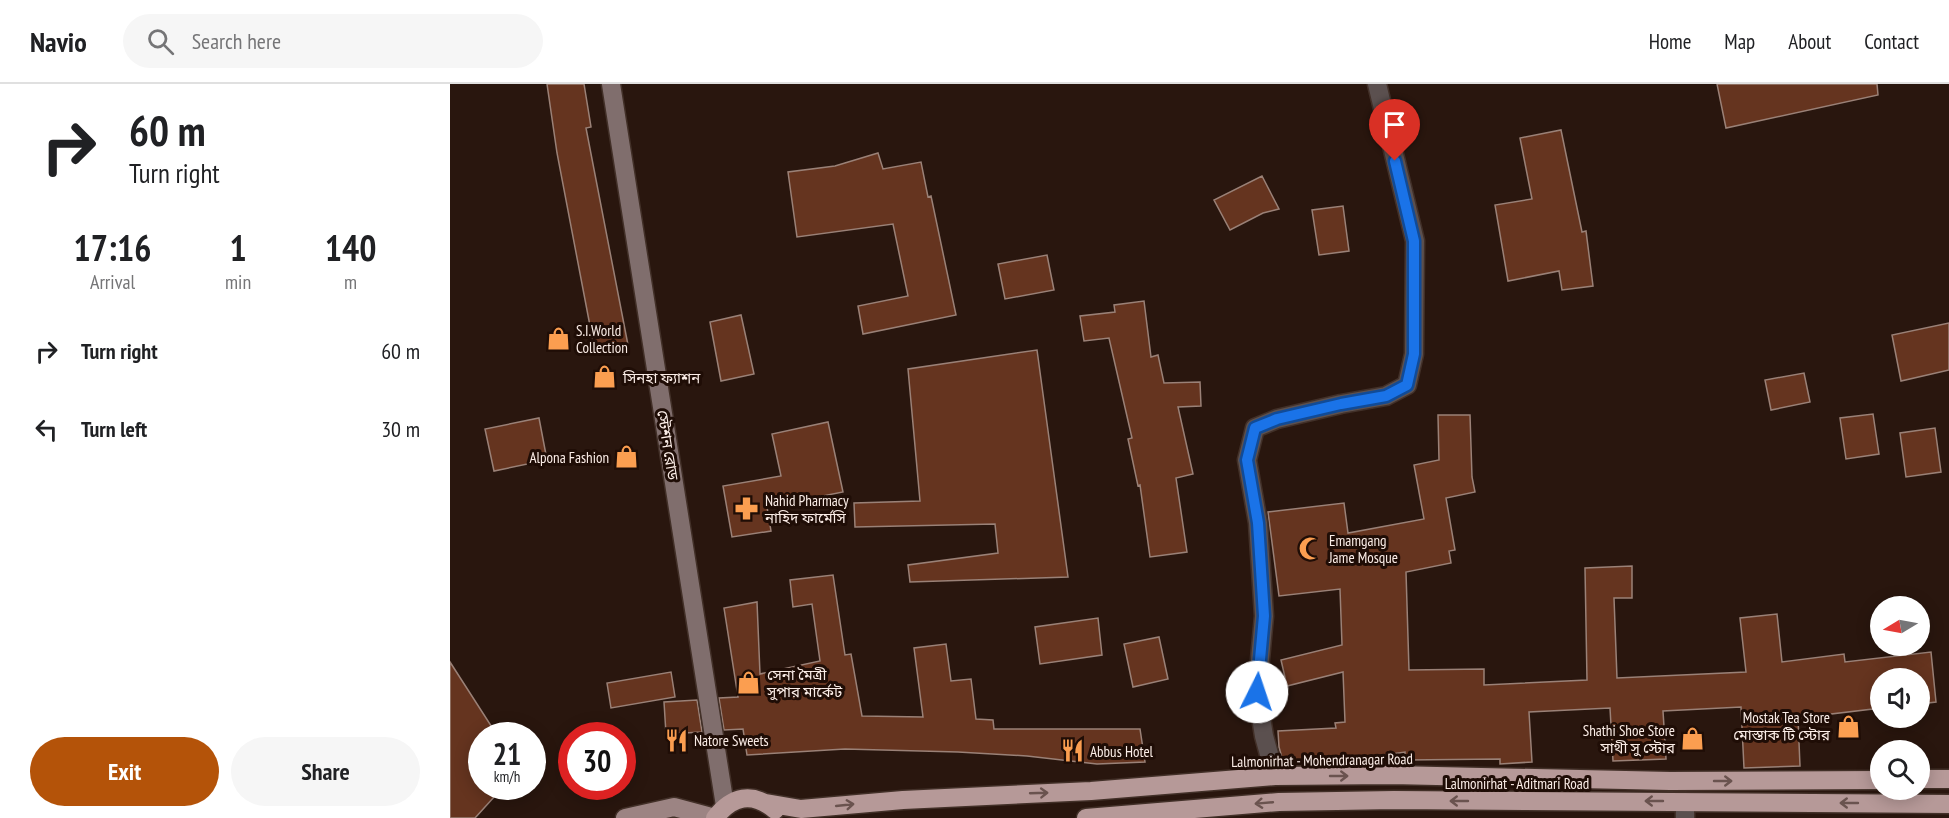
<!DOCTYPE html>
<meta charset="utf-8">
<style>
body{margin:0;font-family:"PT Sans Narrow","Noto Sans Bengali",sans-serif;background:#f6f6f6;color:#202124;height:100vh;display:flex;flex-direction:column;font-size:22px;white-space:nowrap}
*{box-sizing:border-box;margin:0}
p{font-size:20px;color:#757577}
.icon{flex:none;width:33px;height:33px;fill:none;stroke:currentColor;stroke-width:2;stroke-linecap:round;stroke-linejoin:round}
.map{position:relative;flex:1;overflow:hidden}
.panel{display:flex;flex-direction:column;background:#fff;width:450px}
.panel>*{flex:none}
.top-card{background:#fff;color:#202124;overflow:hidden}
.needle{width:39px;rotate:260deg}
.controls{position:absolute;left:1420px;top:512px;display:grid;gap:12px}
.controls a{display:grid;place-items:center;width:60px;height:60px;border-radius:50%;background:#fff;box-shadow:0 3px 15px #0003;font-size:30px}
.speed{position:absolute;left:18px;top:638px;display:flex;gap:12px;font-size:30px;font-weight:700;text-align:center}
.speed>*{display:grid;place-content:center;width:78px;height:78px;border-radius:50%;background:#fff;box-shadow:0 3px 15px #0003;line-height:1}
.speed small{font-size:15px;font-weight:400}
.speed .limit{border:9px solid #d22;background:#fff;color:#111}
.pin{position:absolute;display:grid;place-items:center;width:51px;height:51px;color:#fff;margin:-62px -26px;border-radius:50% 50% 50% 0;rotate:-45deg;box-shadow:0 0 6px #0007}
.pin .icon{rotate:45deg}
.me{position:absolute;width:66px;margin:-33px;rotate:4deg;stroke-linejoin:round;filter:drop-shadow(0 0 4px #0008)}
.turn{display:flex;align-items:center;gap:21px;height:126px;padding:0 30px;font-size:27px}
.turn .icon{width:78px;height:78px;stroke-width:2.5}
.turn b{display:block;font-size:42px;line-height:51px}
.eta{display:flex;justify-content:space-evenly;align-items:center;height:102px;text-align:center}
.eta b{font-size:36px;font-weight:600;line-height:42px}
.action{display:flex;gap:12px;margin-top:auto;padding:12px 30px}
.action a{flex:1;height:69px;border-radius:36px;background:#b45309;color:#fff;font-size:24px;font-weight:600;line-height:69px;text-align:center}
.action a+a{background:#f6f6f6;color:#202124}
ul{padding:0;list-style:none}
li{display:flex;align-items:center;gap:18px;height:78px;padding:0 30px}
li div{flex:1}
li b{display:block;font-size:22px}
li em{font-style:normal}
header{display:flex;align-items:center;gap:36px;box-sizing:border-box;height:84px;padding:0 30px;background:#fff;border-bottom:2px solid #e0e0e0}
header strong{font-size:28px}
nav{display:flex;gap:33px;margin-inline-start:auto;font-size:21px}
.search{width:420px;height:54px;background:#f6f6f6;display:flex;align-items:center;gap:15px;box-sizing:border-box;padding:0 21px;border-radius:33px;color:#757577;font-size:22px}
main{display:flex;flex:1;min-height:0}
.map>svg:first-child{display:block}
.building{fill:#65341f;stroke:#9a8177;stroke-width:1.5}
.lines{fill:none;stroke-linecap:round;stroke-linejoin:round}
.street-casing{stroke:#423028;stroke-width:21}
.secondary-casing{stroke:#423028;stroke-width:21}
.primary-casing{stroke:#423028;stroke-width:21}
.highway-casing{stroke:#423028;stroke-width:21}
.street{stroke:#5b504f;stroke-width:18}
.secondary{stroke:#806e6d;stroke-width:18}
.primary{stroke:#9c8483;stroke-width:18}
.highway{stroke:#b69998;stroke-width:18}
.oneway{stroke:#6a534f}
.route-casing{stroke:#114b97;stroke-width:15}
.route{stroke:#1a73e8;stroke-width:10}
.labels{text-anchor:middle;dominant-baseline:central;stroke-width:6;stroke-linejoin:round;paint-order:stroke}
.poi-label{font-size:15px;fill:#fbede7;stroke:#1f0d06;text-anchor:start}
.street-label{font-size:15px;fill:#fbede7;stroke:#1f0d06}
</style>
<header>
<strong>Navio</strong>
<div class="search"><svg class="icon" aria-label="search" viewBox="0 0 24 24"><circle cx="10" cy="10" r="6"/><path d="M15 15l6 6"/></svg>Search here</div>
<nav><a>Home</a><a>Map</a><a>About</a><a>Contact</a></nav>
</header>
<main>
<section class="panel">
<div class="top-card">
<div class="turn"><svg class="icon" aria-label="right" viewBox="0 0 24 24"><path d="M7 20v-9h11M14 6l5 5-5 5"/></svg><div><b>60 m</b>Turn right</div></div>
</div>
<div class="eta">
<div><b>17:16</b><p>Arrival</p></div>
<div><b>1</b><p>min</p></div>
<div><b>140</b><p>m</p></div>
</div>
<ul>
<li><svg class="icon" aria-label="right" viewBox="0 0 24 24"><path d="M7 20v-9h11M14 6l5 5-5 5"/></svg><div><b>Turn right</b></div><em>60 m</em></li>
<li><svg class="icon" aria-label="left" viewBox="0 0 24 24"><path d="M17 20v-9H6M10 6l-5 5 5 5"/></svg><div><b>Turn left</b></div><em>30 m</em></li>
</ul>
<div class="action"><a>Exit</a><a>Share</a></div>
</section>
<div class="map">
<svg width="1499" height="734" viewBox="0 0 1499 734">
<rect width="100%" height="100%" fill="#29160e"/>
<path class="building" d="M97,0h37l7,43 -5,1 42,217 -33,7 -38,-199z
M1267,0h160l1,11 -152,33z
M1111,46l21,102 4,-1 7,55 -31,4 -3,-19 -51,10 -13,-76 37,-6 -12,-61z
M428,69l5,16 38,-7 7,35 3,-1 25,119 -93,19 -5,-28 50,-10 -15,-72 -96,13 -9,-65 47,-6z
M812,92l17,33 -16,4 -33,17 -16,-30z
M893,122l6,45 -30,4 -7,-45z
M597,171l7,35 -49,9 -7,-35z
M694,217l7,56 7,-2 6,28 36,-1 1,24 -23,1 15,67 -17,4 11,74 -37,5 -10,-72 -2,1 -10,-47 4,-1 -23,-100 -25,3 -4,-25 35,-4 -1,-7z
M291,231l13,59 -33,7 -11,-59z
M1499,239v47l-48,11 -9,-46z
M587,266l31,227 -158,5 -2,-17 90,-12 -3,-29 -140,3 -1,-24 66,-2 -12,-132z
M1354,289l6,29 -39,8 -6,-30z
M1423,330l6,40 -33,5 -6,-41z
M988,331h32l2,62 3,15 -29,6 9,52 -6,1 2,12 -45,9 3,98 75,-1v16l103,-5 -2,-112 47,-2v32h-18l3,80 129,-6 -6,-54 37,-4 5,48 62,-8 1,8 86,-10 5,50 -16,2v-26h-39v30l-83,10 2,48 -56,2 -3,-61 -78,4 3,48 -53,2 -3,-53 -81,4 3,50 -32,2v-5l-95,1v-8l-71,10v2l-50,1 -5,-18 -1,-16 58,-3 -1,-5 10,-1 -2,-50 -56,14 -6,-26 61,-15 -2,-56 -61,7 -11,-84 76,-9 4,30 76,-14 -10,-54 25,-5z
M89,334l8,42 -53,11 -9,-42z
M378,338l15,70 -76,15 4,24 -39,6 -9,-51 58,-10 -9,-42z
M1485,344l6,44 -35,5 -6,-44z
M383,491l12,80 6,-1 11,62 61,1 -9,-69 32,-4 5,37 20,-2 5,40 17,1 1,9h146l5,33 -48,2 -70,-8 -69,-4 -113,-3 -98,6 -4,-26 -19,1 -5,-32 19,-1 -14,-89 33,-6 3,72 60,-13 -8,-57 -19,3 -3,-27z
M648,534l4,37 -62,9 -5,-37z
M709,553l9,42 -35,8 -9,-43z
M0,578l47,73h-15v51h22l-29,32h-25z
M221,588l4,25 -64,11 -4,-25z
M247,616l5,32 -36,2 -2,-32z"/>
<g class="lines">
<defs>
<path id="street" d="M825,692l-11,-40 -7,-44 7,-76 -6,-93 -11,-63 8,-32 22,-9 64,-15 45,-8 21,-11 7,-31 1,-113 -38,-157
M1235,718v16"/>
<path id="secondary" d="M161,0l114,722"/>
<path id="primary" d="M175,734l49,-11 41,11"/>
<path id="highway" d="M1470,695h29
M316,719l35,6 102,-9 188,-9 184,-15 117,-1 278,6 211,-1
M265,734c17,-22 37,-27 60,-8
M636,734l193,-16 115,-2 555,4"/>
</defs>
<use href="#street" class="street-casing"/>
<use href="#secondary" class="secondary-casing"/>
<use href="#primary" class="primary-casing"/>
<use href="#highway" class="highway-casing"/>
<use href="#street" class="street"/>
<use href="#secondary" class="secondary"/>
<use href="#primary" class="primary"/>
<use href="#highway" class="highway"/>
</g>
<defs><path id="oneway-shaft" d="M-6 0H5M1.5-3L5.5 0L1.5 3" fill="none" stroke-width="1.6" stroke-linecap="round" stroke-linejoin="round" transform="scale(1.5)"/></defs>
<g class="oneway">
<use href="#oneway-shaft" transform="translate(889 692)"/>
<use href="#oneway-shaft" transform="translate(1273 697)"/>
<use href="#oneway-shaft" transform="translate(589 709) rotate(-2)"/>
<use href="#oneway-shaft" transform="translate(1009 717) rotate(-180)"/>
<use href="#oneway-shaft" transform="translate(1204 717) rotate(-180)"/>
<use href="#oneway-shaft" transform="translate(814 719) rotate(175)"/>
<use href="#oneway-shaft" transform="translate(1399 719) rotate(-180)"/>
<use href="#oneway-shaft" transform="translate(395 721) rotate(-6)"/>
</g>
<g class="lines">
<defs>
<path id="route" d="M807,608l7,-76 -6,-93 -11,-63 8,-32 22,-9 64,-15 45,-8 21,-11 7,-31v-113l-19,-80"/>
</defs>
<use href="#route" class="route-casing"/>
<use href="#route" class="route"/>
</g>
<defs>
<symbol id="shop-bare" viewBox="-9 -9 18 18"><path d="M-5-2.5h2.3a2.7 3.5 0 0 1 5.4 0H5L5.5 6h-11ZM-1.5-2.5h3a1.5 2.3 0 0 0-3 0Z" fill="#fb9e50" stroke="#1f0d06" stroke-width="2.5" paint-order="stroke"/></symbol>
<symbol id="pharmacy-bare" viewBox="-9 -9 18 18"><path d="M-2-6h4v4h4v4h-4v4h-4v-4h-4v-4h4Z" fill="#fb9e50" stroke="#1f0d06" stroke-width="2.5" paint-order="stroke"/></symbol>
<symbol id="mosque-bare" viewBox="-9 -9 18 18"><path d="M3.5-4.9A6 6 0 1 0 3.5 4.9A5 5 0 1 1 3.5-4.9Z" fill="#fb9e50" stroke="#1f0d06" stroke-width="2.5" paint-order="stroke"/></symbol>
<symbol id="restaurant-bare" viewBox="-9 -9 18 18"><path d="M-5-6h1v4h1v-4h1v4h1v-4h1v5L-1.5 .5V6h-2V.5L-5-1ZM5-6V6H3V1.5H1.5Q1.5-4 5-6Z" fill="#fb9e50" stroke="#1f0d06" stroke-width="2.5" paint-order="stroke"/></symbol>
</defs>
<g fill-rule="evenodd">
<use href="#shop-bare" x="92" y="238" width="33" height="33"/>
<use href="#shop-bare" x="138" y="276" width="33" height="33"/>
<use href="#shop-bare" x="160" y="356" width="33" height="33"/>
<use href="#pharmacy-bare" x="280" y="408" width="33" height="33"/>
<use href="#mosque-bare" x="844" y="448" width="33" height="33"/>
<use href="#shop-bare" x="282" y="582" width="33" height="33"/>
<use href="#shop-bare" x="1382" y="626" width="33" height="33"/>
<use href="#shop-bare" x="1226" y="638" width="33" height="33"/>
<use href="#restaurant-bare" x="210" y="640" width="33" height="33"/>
<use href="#restaurant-bare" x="606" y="650" width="33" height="33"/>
</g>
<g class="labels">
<g class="poi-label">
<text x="126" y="246">S.I.World<tspan x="126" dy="17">Collection</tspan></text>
<text x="173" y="293">সিনহা ফ্যাশন</text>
<text x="159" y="373" text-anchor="end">Alpona Fashion</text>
<text x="315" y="416">Nahid Pharmacy<tspan x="315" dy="17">নাহিদ ফার্মেসি</tspan></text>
<text x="879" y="456">Emamgang<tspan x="879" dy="17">Jame Mosque</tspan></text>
<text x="317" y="590">সেনা মৈত্রী<tspan x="317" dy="17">সুপার মার্কেট</tspan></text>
<text x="1380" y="633" text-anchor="end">Mostak Tea Store<tspan x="1380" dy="17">মোস্তাক টি স্টোর</tspan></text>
<text x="1225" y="646" text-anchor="end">Shathi Shoe Store<tspan x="1225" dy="17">সাথী সু স্টোর</tspan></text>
<text x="244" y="656">Natore Sweets</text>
<text x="640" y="667">Abbus Hotel</text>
</g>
<g class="street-label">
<text transform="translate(218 361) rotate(81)">স্টেশন রোড</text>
<text transform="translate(872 676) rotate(-1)">Lalmonirhat - Mohendranagar Road</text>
<text x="1067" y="699">Lalmonirhat - Aditmari Road</text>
</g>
</g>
</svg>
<div class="controls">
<a><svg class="needle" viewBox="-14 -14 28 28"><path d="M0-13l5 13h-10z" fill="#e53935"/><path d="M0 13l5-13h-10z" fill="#757577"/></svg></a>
<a><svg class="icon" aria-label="sound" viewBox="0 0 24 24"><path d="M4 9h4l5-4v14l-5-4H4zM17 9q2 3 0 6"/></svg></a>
<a><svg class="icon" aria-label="search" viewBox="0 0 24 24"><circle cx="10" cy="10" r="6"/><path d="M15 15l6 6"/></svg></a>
</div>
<div class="speed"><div>21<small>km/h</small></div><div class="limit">30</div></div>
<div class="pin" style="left:945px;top:77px;background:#d93025"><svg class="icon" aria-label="arrive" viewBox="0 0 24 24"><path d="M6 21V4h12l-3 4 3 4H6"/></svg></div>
<svg class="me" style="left:807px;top:608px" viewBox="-20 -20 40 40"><circle r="19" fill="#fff"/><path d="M0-13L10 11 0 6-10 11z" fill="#1a73e8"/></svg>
</div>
</main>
